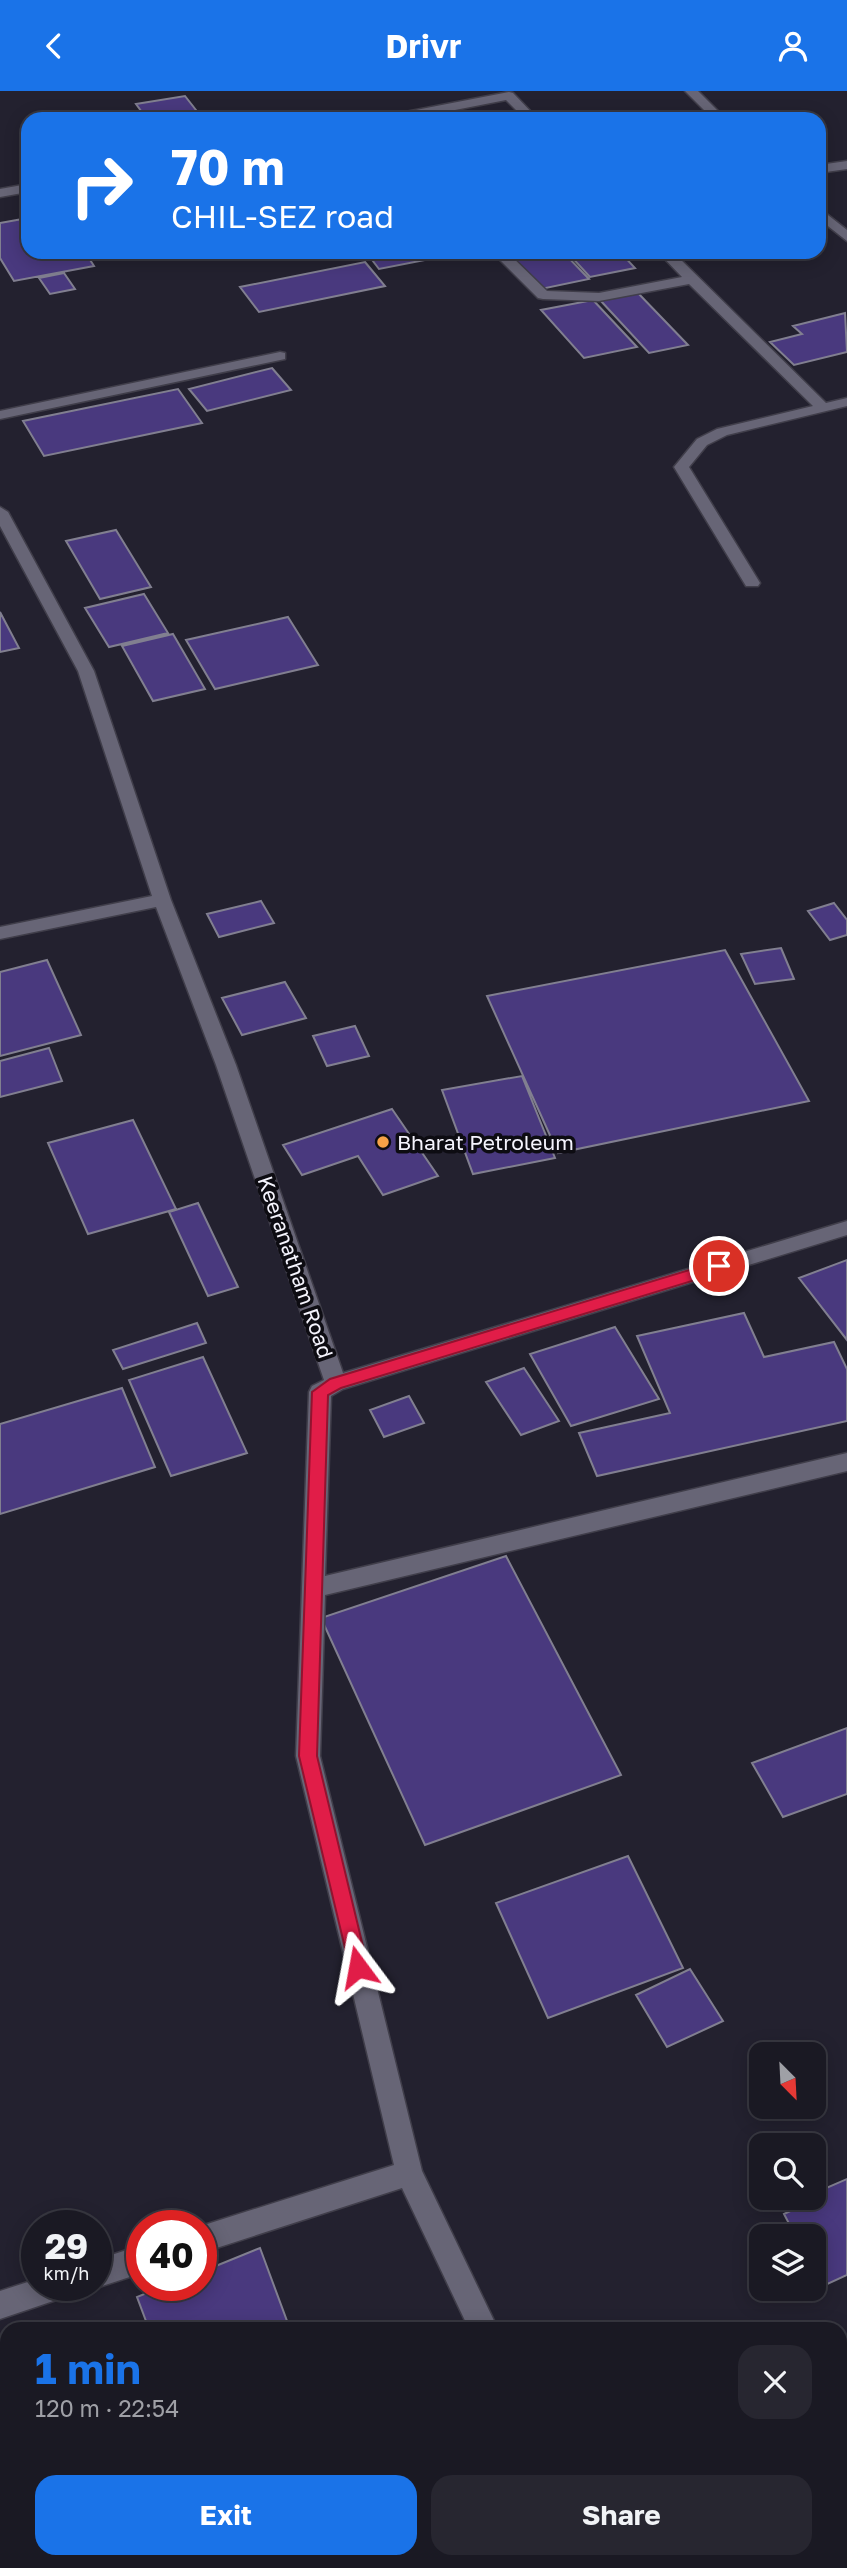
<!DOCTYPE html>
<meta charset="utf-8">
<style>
body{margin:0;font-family:"Golos Text",sans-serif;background:#272630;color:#f1f3f6;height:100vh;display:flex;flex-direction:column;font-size:26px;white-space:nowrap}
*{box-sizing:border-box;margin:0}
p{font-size:23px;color:#9fa0a6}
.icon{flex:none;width:38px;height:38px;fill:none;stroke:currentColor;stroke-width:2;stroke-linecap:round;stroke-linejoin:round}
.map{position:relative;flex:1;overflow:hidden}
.details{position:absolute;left:0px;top:2231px;width:847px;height:247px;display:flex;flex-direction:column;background:#1a1923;border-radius:21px 21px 0 0;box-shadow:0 4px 18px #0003,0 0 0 2px #383841}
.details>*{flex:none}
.top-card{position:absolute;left:21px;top:21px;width:805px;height:147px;border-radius:21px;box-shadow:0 4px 18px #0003,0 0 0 2px #383841;background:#1a73e8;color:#fff;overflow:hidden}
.needle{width:46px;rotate:156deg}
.fabs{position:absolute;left:749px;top:1951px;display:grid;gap:14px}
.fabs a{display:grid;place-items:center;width:77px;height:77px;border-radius:14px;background:#1a1923;box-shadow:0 4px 18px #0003,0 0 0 2px #383841;font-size:35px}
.speed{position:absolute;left:21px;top:2119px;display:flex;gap:14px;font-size:35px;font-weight:700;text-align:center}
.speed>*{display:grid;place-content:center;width:91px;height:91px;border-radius:50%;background:#1a1923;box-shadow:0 4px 18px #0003,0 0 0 2px #383841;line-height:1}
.speed small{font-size:18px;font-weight:400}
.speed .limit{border:10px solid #d22;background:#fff;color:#111}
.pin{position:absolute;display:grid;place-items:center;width:60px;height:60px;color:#fff;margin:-30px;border:4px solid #fff;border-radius:50%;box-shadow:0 2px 7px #0007}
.me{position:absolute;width:77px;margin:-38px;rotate:347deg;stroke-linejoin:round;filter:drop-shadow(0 0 5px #0008)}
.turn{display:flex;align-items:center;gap:24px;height:147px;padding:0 35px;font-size:32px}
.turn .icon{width:91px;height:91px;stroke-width:2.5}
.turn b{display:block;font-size:49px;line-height:60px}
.round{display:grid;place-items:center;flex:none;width:74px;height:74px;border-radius:21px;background:#272630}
.head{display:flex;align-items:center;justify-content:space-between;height:119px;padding:0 35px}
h1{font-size:42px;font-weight:700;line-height:52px;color:#1a73e8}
.action{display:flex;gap:14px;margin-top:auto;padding:14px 35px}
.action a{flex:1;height:80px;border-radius:21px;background:#1a73e8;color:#fff;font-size:28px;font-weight:700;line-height:80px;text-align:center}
.action a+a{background:#272630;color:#f1f3f6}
header{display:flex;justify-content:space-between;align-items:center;height:91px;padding:0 35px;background:#1a73e8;color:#fff;font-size:32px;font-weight:700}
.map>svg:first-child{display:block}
.building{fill:#49397e;stroke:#817f90;stroke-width:2}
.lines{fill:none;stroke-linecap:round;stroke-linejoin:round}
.minor-casing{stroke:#403e4a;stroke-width:3}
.minor{fill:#676576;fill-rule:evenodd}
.route{fill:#e11d48;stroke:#92132f;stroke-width:2}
.poi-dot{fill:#f6a247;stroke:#0d0c12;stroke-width:2.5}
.labels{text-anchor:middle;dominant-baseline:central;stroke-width:7;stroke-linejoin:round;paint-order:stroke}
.poi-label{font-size:21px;fill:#f5f4fd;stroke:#0d0c12;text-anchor:start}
.street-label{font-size:21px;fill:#f5f4fd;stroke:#0d0c12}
</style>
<header><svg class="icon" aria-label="back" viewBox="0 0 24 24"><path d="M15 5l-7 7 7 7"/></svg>Drivr<svg class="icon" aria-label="person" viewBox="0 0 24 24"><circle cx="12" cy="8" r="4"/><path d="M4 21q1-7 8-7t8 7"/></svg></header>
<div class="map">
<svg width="847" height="2477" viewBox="0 0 847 2477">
<rect width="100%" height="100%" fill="#23212f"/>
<path class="building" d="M185,5l18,23h-56l-11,-15z
M28,127v34h57l9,14 -80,15 -14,-23v-35z
M366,161h100l-87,17z
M507,161h56l26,27 -48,10z
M567,161h53l15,16 -45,9z
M365,171l20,24 -126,26 -19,-25z
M64,182l11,16 -25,5 -11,-16z
M637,201l51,53 -39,8 -49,-53z
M593,209l44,47 -53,11 -43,-48z
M845,222l2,39 -53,13 -24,-23 32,-8 -9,-8z
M272,277l19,22 -84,21 -18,-22z
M178,298l24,34 -158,33 -21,-35z
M116,439l35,57 -51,12 -34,-58z
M144,503l24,39 -59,14 -24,-39z
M0,521l19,36 -19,4z
M288,526l30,48 -103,24 -29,-49z
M173,543l32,55 -52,12 -31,-55z
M261,810l13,22 -55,14 -12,-23z
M834,812l13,17v15l-17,5 -22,-29z
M781,857l13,31 -39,5 -14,-30z
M725,859l84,151 -251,52 -71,-157z
M47,869l34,75 -81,21v-84z
M285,891l21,36 -64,17 -20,-37z
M355,935l14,30 -42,10 -14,-30z
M49,957l13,33 -62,16v-36z
M522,985l33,82 -82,16 -31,-84z
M392,1018l46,67 -55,19 -25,-39 -56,19 -19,-30z
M133,1029l43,89 -88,25 -40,-91z
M198,1112l40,84 -30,9 -39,-84z
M847,1169v80l-48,-62z
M744,1222l20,44 70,-15 13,27v52l-250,55 -18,-43 91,-20 -33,-77z
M197,1232l9,20 -83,26 -10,-19z
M615,1236l44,72 -88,27 -41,-72z
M203,1266l44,96 -76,23 -42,-96z
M524,1277l35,53 -38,14 -35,-53z
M122,1297l33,79 -155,47v-90z
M409,1305l15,27 -40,14 -14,-27z
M506,1465l115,219 -196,70 -104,-227z
M847,1637v66l-64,23 -31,-54z
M628,1765l55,112 -135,50 -52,-115z
M690,1878l33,52 -56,26 -31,-52z
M847,2088v96l-24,11 -9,-16v-33h-18l-12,-23 36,-17 -3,-5z
M260,2157l30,81h-141l-12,-32 29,-12h35v-13z
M126,2471h101l-14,6h-85z"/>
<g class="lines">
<defs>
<path id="minor" d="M685,0h13l28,28h-13z
M509,1l4,1 25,26h-13l-19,-19 -97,19h-25l6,-4z
M847,70v8l-28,4v-8z
M28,93v8l-28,5v-8z
M819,117l28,22v11l-28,-22z
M492,161h15l40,39 52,2 83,-16 -24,-25h15l153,151 21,-5v8l-120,29 -20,10 -18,22 71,116 -2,3h-12l-72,-119 23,-28 20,-10 96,-23 -124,-122 -90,17 -56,-2 -5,-1z
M280,261l5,1v6l-285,60v-8z
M0,416l8,5 86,159 77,229 65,165 107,308 504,-152v14l-504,154 -12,7 -6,180 522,-123v18l-522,124 -5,161 102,415 76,158h-29l-67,-141 -201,65v-27l193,-61 -98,-409 13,-364 3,-6 12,-6 -108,-315 -60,-158 -156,32v-12l152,-31 -74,-225 -78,-145z
M142,2154v28l-46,15 -5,-3h5v-25z
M37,2188v6h38l-4,10 -71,24v-28z
M580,2471h30l3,6h-30z"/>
</defs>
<use href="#minor" class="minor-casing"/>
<use href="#minor" class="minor"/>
</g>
<path class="route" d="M719,1170l6,1 2,4 -2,5 -384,117 -13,7 -11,361 51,211 -3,6 -7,2 -7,-2 -52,-217 13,-364 18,-13z"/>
<circle class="poi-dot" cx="383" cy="1051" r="7"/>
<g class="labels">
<g class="poi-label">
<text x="397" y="1051">Bharat Petroleum</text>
</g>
<g class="street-label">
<text transform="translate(296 1176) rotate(71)">Keeranatham Road</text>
</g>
</g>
</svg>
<div class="fabs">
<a><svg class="needle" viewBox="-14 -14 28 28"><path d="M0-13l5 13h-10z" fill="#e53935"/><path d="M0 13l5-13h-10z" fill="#9fa0a6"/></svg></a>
<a><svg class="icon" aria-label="search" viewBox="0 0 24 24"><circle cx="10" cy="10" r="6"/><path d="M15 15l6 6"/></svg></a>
<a><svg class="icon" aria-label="layers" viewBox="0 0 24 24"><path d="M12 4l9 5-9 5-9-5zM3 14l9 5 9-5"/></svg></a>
</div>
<div class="speed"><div>29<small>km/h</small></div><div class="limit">40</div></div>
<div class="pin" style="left:719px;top:1175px;background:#d93025"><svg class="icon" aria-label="arrive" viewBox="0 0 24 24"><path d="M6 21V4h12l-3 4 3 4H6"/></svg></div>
<svg class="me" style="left:358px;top:1876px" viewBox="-20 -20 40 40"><path d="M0-17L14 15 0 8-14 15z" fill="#e11d48" stroke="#fff" stroke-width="4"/></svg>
<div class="top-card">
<div class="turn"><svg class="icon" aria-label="right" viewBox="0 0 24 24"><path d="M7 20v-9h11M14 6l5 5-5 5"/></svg><div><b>70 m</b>CHIL-SEZ road</div></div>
</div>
<section class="details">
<div class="head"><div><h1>1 min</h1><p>120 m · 22:54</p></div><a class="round"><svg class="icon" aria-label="close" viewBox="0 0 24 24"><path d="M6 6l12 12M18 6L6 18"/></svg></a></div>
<div class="action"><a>Exit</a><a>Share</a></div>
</section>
</div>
